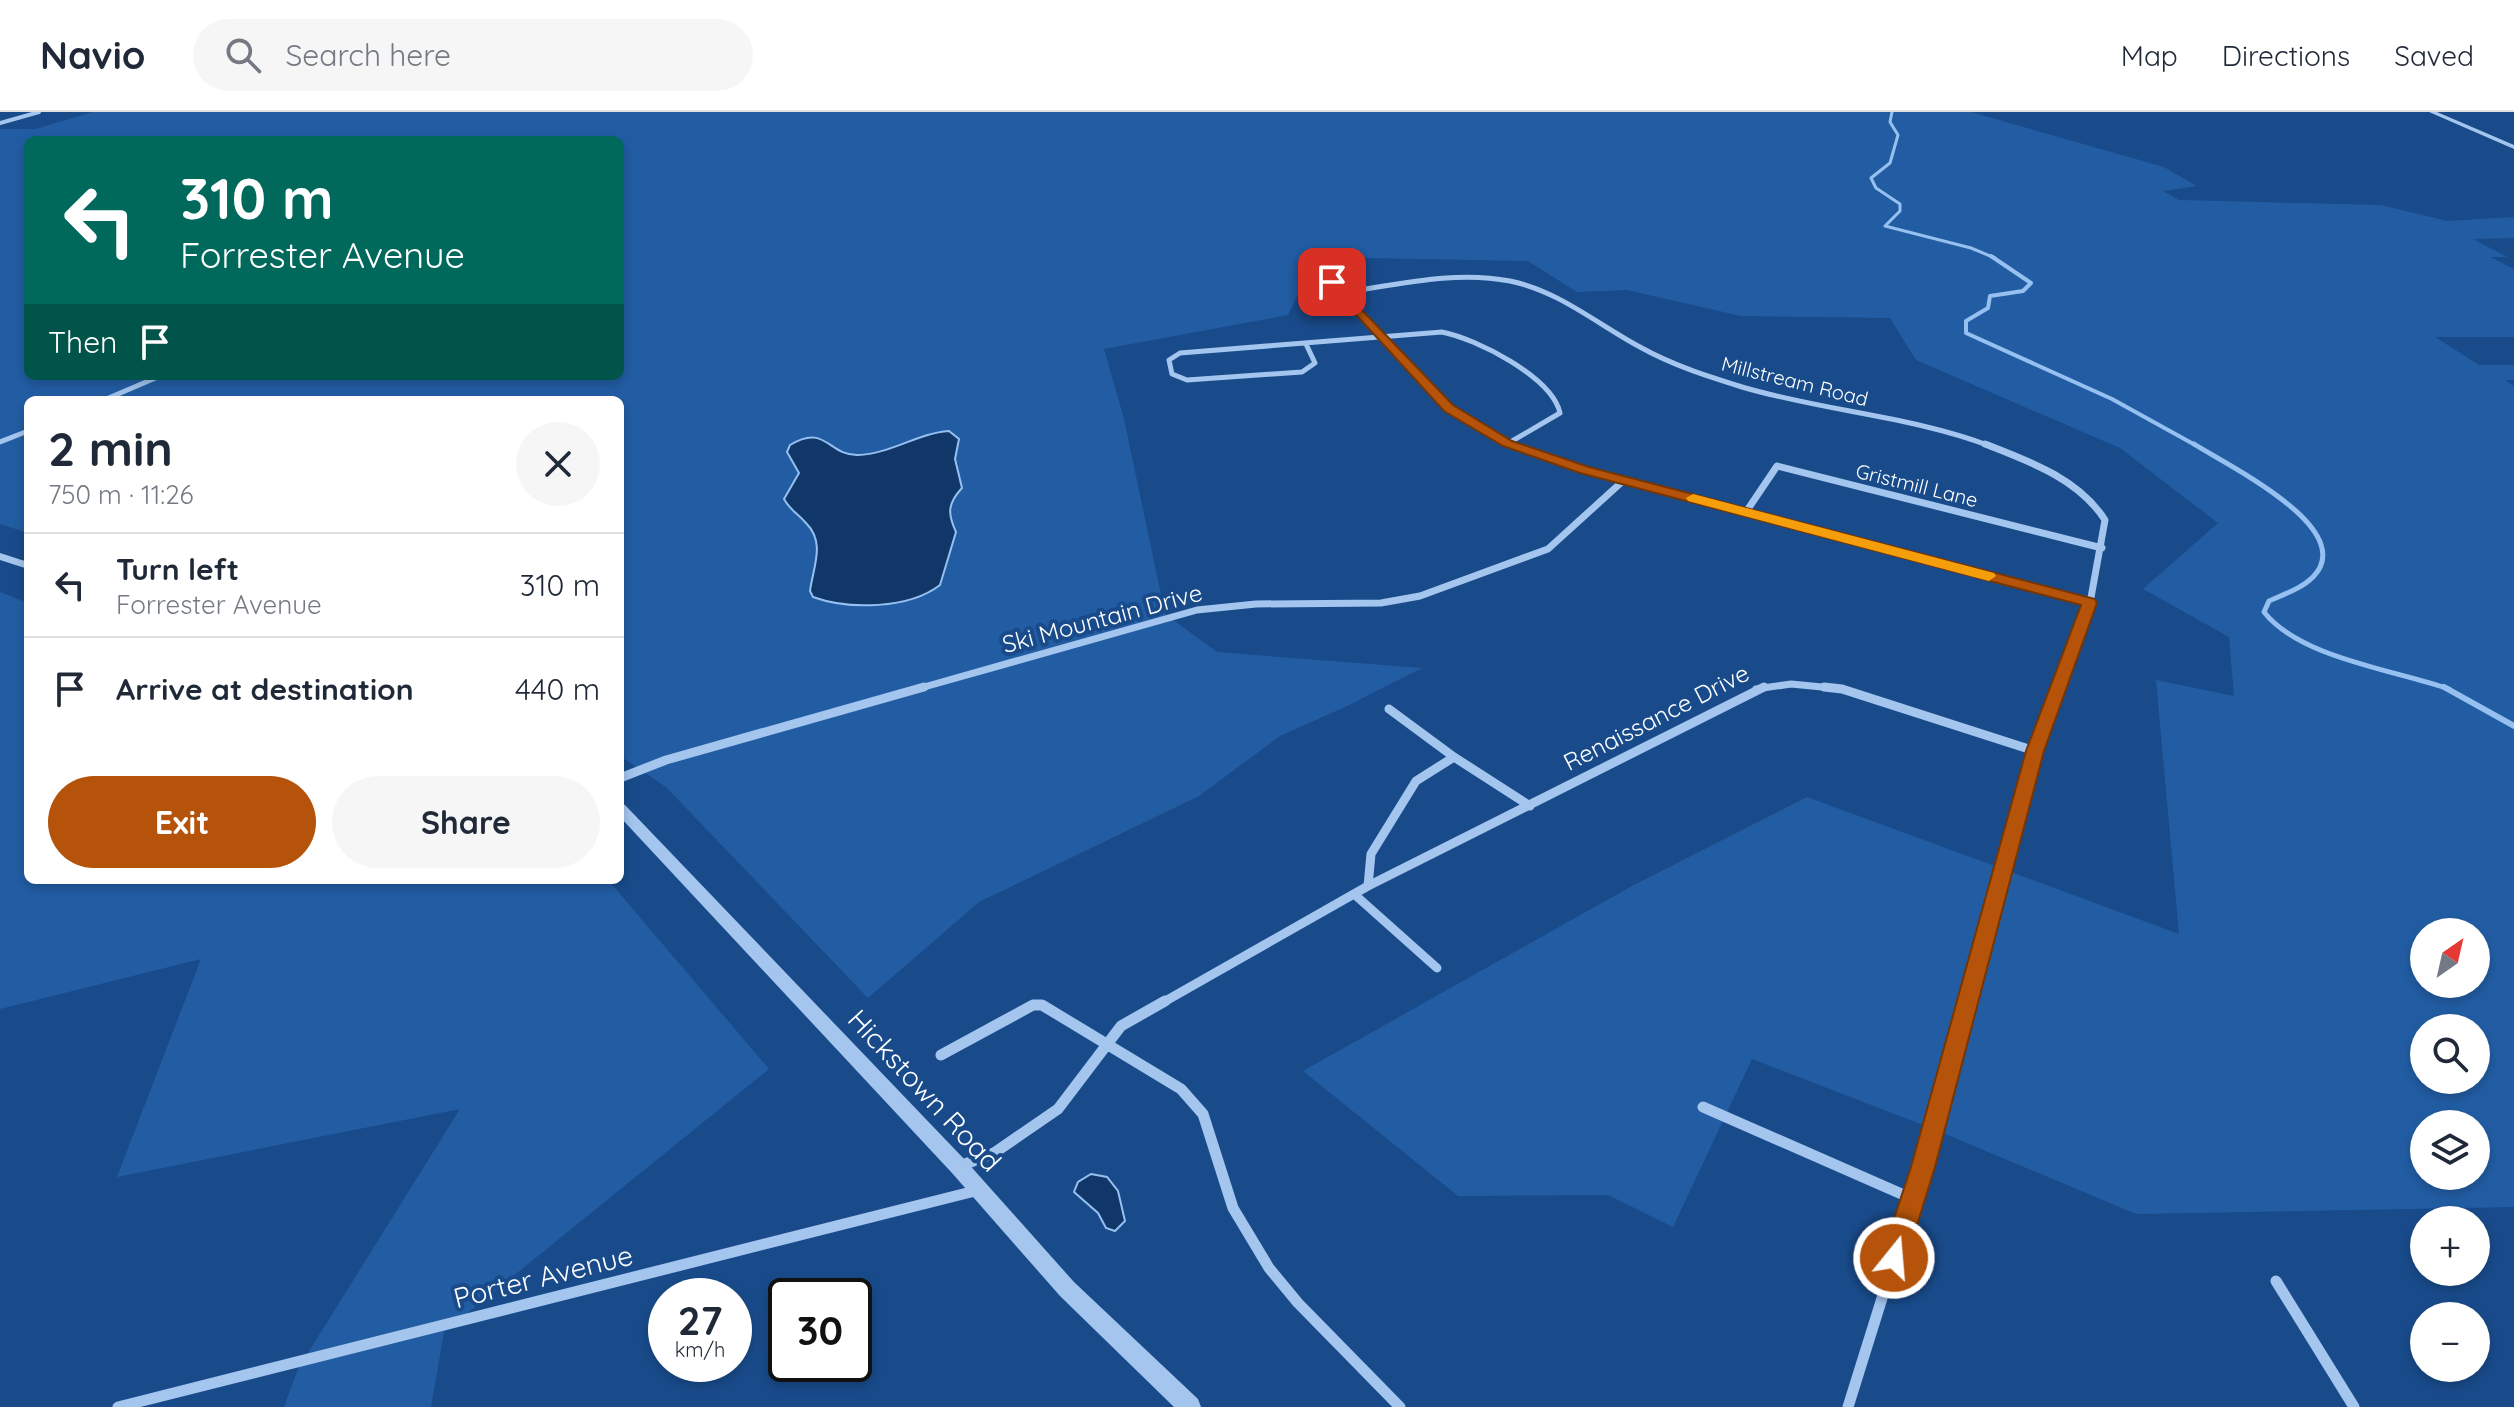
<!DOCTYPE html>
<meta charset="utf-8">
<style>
body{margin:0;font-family:Quicksand,sans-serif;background:#f6f6f7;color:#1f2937;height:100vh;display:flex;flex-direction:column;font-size:30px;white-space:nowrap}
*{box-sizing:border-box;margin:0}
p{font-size:26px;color:#747a83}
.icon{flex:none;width:44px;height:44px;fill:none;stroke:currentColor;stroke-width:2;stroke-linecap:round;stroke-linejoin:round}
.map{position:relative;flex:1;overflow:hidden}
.sheet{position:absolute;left:24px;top:284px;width:600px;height:488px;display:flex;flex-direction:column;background:#fff;border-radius:12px;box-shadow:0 4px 12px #0003}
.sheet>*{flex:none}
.guide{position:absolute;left:24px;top:24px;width:600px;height:244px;border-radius:12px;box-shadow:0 4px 12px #0003;background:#00695c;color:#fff;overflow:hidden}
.needle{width:52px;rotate:34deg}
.tools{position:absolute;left:2410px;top:806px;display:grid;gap:16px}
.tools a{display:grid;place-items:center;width:80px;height:80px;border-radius:50%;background:#fff;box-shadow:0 4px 12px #0003;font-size:40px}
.speed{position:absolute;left:648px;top:1166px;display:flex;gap:16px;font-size:40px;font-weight:700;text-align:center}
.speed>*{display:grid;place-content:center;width:104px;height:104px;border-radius:50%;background:#fff;box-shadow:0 4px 12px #0003;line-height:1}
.speed small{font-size:20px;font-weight:400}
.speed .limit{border:4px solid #111;border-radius:12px;background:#fff;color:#111}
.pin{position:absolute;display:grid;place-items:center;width:68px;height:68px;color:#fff;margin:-34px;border-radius:16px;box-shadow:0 4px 12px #0006}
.me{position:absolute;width:88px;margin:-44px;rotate:17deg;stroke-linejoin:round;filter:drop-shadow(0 0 6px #0008)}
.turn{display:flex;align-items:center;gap:28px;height:168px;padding:0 24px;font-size:36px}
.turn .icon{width:104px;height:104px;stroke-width:2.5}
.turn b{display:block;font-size:56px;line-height:68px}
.then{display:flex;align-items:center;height:76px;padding:0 24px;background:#0003;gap:16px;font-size:30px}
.round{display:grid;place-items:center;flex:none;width:84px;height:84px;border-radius:42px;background:#f6f6f7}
.headline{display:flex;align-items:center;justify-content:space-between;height:136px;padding:0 24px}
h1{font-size:48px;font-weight:800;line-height:60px}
.action{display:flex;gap:16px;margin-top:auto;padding:16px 24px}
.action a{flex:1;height:92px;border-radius:48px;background:#b45309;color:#fff;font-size:32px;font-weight:800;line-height:92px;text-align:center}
.action a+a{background:#f6f6f7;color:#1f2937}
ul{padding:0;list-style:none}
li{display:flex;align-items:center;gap:24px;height:104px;padding:0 24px;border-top:2px solid #e0e1e3}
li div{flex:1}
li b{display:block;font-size:30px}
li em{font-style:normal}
header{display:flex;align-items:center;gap:48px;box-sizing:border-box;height:112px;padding:0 40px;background:#fff;border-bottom:2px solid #e0e1e3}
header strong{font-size:38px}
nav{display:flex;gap:44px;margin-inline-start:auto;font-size:28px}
.search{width:560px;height:72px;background:#f6f6f7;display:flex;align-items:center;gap:20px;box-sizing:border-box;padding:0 28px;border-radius:44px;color:#747a83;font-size:30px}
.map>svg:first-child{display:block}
.green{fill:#225da4;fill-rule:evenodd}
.water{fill:#103768;stroke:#96c0f0;stroke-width:2}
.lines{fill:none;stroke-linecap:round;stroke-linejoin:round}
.stream-far3{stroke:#96c0f0;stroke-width:3}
.stream-far2{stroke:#96c0f0;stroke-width:4}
.stream-far1{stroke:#96c0f0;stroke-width:5}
.stream{stroke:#96c0f0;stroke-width:6}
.minor-far4{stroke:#a3c5ee;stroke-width:4}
.minor-far3{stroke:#a3c5ee;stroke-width:5}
.minor-far2{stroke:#a3c5ee;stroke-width:7}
.minor-far1{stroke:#a3c5ee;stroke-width:9}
.minor{stroke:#a3c5ee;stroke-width:11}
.tertiary{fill:#a3c5ee;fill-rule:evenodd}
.route{fill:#b45309;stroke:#753606;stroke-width:2}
.slow{fill:#f59e0b}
.labels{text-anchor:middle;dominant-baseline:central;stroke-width:8;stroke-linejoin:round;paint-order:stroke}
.far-street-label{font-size:20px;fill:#fff;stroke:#194b8b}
.street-label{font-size:24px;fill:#fff;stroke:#194b8b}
.near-street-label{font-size:28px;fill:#fff;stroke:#194b8b}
</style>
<header>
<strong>Navio</strong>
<div class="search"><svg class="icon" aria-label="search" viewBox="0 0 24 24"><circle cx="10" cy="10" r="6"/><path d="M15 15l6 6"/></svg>Search here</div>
<nav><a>Map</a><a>Directions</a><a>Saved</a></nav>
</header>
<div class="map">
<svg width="2514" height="1295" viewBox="0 0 2514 1295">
<rect width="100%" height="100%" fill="#194b8b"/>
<path class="green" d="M92,0h1879l193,55 33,19 -34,5 16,9 202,5 66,16 67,-4v21l-41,1 34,18h-17l24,12v68h-79l44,28h35v15h-9l9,6v821l-378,7 -200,-84 -184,-71 -79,168 -65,-32 -150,1 -155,-125 329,-185 175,-89 372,137 -23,-254 78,16 -5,-59 -86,-48 75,-66 -98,-75 -204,-88 -26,-42 -149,-2 -114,-26 -50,2 -49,-31 -211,-4 -29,58 -184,34 20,70 41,195 52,38 205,16 -77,39 -65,29 -81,60 -220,106 -111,96 -202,-211 -46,-31v-356h-592v133l-28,-9v-395h36zM28,28h592v236h-592zM2424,820h52v52h-52zM2424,916h52v52h-52zM2424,1012h52v52h-52z
M0,480l28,11v277h580l161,189 -325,263 -13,75h-147l14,-38 162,-260 -343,68 84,-218 -201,50z"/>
<path class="water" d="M949,319l10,8 -4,20 7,29c-14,15 -15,25 -6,44l-16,53c-31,24 -91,25 -127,12l-3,-6c3,-24 16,-48 -4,-68 -8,-9 -16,-13 -22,-24l15,-26 -12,-21 3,-7c36,-22 38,11 68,10 32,-1 60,-22 91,-24z
M1091,1062l16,3 11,14 7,30 -10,10 -9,-3 -8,-15 -24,-21 4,-10z"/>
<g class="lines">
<path class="stream-far3" d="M1892,0l-2,10 8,13 -8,28 -19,15 5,10 24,16v7l-15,15 86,22 24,10"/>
<path class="stream-far2" d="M1991,144l40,27 -8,8 -33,5 -2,12 -22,13v12l146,66 85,47"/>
<path class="stream-far1" d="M2194,332c31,20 166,85 119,133 -12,12 -29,17 -44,24l-5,11c36,46 131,58 185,77"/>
<path class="stream" d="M2444,575l70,39"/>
<path class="minor-far4" d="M0,11l39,-11"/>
<path class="minor-far3" d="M1332,170l116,126 66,38
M1341,181c55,-8 113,-23 169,-12 49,10 87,43 130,66 32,18 67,29 102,40 81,24 169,29 248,59
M1306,232l9,19 -13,9 -115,8 -15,-6 -3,-14 11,-7 262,-21c35,7 110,45 118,81l-53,31
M104,288l56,-24
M0,330l28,-11"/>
<path class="minor-far2" d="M1508,332l77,26 505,133
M1985,332c44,17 94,35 120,76l-15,83 -32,86
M1746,400l31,-46 325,82
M917,577l280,-79 59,-6 125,-1 39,-7 128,-47 76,-69
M1756,577l35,-5 52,5"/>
<path class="minor-far1" d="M1824,575l18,2 193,62
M1389,597l65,48 76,49
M620,666l46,-18 258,-73
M1368,774l3,-32 45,-73 38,-24
M1354,782l83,74
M1162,891l206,-117 396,-199
M1967,891l68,-252 24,-64"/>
<path class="minor" d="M941,943l92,-50h9l139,84 22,25 30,94 36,60 29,35 102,104
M1703,995l210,92
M960,1054l34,-13 64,-44 63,-83 44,-25
M2276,1169l78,126
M118,1295l861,-217
M1848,1295l75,-240 45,-166"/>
<path class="tertiary" d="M2429,0h8l77,33v4z
M0,441l28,9v7l-28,-9z
M620,691l5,2 341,356 108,121 124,117 3,8h-27l-114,-111 -108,-123 -332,-356z"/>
</g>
<path class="route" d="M1332,167l121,126 59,36 77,26 506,132 2,4 -53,148 -109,416 -31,100 -10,3 -9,-3 -4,-9 30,-91 115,-416 55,-146 -501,-132 -77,-27 -59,-35 -116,-127v-4z"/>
<path class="slow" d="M1693,382l301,79 2,3 -7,5 -301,-80 -2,-3z"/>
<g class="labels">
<g class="far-street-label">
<text transform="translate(1795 269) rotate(14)">Millstream Road</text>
<text transform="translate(1917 373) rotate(14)">Gristmill Lane</text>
</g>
<g class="street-label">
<text transform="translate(1102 506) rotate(-15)">Ski Mountain Drive</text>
<text transform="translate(1656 605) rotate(-27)">Renaissance Drive</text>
</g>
<g class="near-street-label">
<text transform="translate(925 978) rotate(47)">Hickstown Road</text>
<text transform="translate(543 1164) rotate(-14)">Porter Avenue</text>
</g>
</g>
</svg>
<div class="tools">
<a><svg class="needle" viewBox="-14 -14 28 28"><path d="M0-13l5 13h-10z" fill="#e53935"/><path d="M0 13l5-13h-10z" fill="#747a83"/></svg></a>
<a><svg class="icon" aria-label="search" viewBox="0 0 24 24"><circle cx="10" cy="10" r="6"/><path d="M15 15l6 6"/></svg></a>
<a><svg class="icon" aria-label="layers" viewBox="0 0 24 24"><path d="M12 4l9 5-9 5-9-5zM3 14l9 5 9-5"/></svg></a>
<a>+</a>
<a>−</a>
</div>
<div class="speed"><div>27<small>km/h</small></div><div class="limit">30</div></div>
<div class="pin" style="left:1332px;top:170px;background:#d93025"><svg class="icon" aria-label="arrive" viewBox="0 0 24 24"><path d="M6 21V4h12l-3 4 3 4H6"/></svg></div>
<svg class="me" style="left:1894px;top:1146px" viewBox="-20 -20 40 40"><circle r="17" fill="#b45309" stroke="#fff" stroke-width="3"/><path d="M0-11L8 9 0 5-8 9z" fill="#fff"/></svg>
<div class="guide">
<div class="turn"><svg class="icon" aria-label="left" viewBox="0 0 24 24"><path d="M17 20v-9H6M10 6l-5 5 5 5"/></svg><div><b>310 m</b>Forrester Avenue</div></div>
<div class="then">Then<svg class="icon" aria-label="arrive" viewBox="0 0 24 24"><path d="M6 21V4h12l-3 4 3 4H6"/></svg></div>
</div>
<section class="sheet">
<div class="headline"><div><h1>2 min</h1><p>750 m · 11:26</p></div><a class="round"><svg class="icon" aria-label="close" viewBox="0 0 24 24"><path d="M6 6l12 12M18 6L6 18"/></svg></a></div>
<ul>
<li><svg class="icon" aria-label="left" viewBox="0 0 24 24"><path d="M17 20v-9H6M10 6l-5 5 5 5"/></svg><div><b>Turn left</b><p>Forrester Avenue</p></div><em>310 m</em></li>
<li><svg class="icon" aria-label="arrive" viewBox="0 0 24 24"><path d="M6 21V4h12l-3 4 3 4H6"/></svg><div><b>Arrive at destination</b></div><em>440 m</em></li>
</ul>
<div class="action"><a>Exit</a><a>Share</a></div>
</section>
</div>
